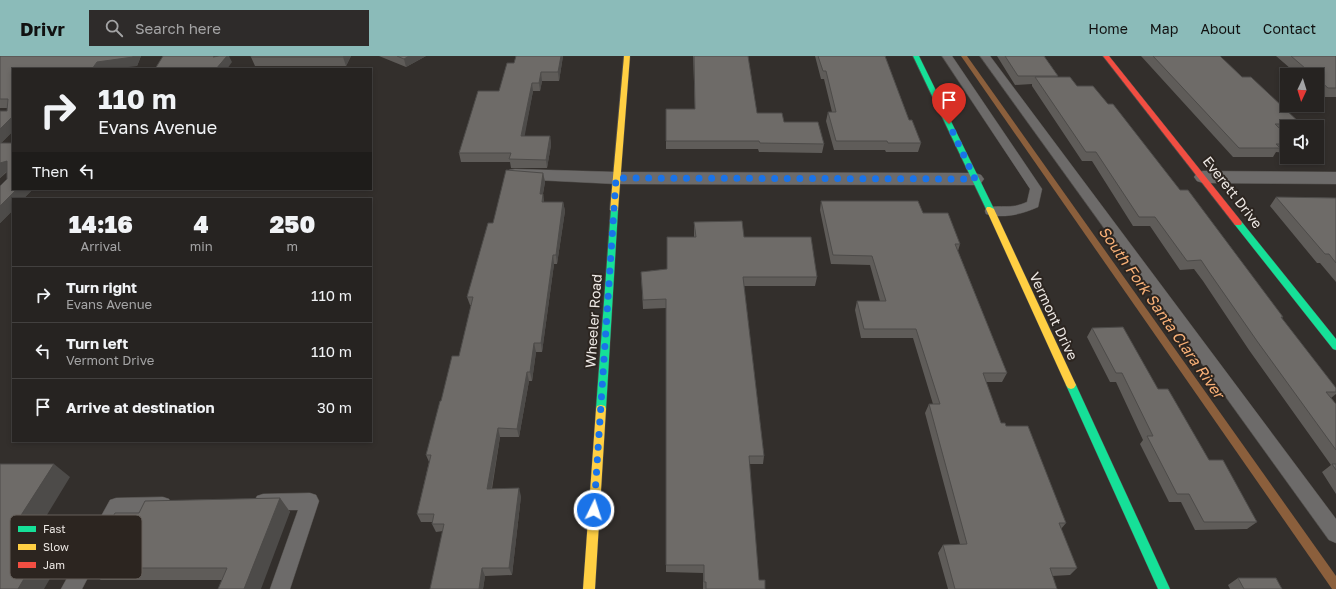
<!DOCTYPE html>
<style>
body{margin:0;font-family:"Golos Text",sans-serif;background:#2e2b2a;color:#f1f3f6;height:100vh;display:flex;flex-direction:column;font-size:15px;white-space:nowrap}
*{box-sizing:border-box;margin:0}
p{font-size:13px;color:#a4a4a5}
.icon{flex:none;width:22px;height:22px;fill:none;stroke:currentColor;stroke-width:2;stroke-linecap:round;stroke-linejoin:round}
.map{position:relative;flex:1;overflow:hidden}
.side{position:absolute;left:12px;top:142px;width:360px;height:244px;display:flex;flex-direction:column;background:#262321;border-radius:0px;box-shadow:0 2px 6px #0003,0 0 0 1px #42403f}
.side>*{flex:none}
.hud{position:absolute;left:12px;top:12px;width:360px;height:122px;border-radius:0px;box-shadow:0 2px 6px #0003,0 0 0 1px #42403f;background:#262321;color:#f1f3f6;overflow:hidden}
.needle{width:26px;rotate:184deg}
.tools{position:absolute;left:1280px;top:12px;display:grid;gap:8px}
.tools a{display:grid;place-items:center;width:44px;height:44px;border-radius:0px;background:#262321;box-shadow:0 2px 6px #0003,0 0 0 1px #42403f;font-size:20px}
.pin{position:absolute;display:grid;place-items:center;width:34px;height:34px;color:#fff;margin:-41px -17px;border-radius:50% 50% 50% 0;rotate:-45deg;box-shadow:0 0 4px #0007}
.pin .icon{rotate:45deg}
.me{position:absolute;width:44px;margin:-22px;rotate:4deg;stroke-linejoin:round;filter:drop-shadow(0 0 3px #0008)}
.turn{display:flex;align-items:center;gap:14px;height:84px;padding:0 20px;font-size:18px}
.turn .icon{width:52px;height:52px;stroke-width:2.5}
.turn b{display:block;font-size:28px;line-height:34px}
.then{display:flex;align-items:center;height:38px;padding:0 20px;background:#0003;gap:8px;font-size:15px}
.eta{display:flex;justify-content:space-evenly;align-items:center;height:68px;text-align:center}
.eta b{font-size:24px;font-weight:800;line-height:28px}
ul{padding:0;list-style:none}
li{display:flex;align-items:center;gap:12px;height:56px;padding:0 20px;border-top:1px solid #42403f}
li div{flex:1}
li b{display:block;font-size:15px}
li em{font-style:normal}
header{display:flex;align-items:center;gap:24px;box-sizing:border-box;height:56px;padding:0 20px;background:#8bbbb9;color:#111}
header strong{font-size:19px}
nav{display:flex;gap:22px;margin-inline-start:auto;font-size:14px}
.search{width:280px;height:36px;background:#2e2b2a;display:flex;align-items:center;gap:10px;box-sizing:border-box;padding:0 14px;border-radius:0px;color:#a4a4a5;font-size:15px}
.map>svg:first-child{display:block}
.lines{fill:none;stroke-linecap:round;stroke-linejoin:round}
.stream{fill:#8b5f3c;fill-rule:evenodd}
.lane-casing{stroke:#504d4a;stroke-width:1}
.street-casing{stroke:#504d4a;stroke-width:1}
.fast-casing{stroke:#504d4a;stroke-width:1}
.slow-casing{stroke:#504d4a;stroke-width:1}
.jam-casing{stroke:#504d4a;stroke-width:1}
.lane{fill:#6d6b6a;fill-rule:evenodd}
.street{fill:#6d6b6a;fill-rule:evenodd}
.fast{fill:#16e098;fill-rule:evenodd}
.slow{fill:#ffcf43;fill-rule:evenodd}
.jam{fill:#f24e42;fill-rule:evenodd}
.wall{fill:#5f5c59}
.shaded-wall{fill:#4d4b49}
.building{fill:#6e6b68;stroke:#4d4b49}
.route{stroke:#1a73e8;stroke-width:7;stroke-dasharray:0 12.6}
.labels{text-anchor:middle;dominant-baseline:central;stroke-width:4;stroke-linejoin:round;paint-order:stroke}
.street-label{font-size:14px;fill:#ede8e4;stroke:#2c2520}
.water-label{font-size:15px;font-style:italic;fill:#f8b077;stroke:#2c2520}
.key{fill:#2c2520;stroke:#66605b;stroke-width:1}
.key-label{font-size:11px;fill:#ede8e4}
</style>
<header>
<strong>Drivr</strong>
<div class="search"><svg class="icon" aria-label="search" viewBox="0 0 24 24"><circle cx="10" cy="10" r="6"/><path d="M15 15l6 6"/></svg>Search here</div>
<nav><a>Home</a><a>Map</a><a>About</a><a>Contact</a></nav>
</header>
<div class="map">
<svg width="1336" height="533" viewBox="0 0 1336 533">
<rect width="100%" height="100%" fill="#332f2c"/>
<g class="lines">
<path class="stream" d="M961,0h6l369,520v13h-4z"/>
<defs>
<path id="lane" d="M942,0h10l90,133 -4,18c-16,7 -34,12 -52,7l-1,-3 1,-3c16,-4 24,2 41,-6l3,-13z
M980,0h10l346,463v24l-7,-3z
M310,437l6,2 3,6 -29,88h-20l28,-79h-35l-6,-2 -3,-6 3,-6 6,-2z
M163,441l6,2 3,6 -3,6 -6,2 -42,1 -39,75h-21l49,-89 6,-2z"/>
<path id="street" d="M515,113l101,3 359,1 6,2 3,4 -3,4 -6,2 -359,-1 -101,-5 -6,-1 -3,-4 3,-4z
M1203,115l133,1v12l-133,-1 -6,-2 -3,-4 3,-4z"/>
<path id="fast" d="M913,0h6l75,153 -1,2h-3l-4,-2z
M611,152h6l1,2 -12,199 -1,3 -4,1 -4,-1 -1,-3z
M1238,164l3,1 95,118v11l-3,-1 -98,-124 -1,-2 1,-2z
M1071,325l3,1 2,3 94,204h-12l-92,-204 2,-3z"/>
<path id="slow" d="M624,0h6l-12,154 -4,2 -4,-2z
M987,151h3l4,2 82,176 -2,3 -3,1 -3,-1 -2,-3 -80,-176z
M601,349l4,1 1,3 -11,180h-12l13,-180 1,-3z"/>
<path id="jam" d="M1103,0h6l132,165 1,2 -1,2h-6z"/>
</defs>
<use href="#lane" class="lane-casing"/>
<use href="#street" class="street-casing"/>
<use href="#fast" class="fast-casing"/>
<use href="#slow" class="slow-casing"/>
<use href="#jam" class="jam-casing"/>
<use href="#lane" class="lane"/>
<use href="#street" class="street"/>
<use href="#fast" class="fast"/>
<use href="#slow" class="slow"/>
<use href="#jam" class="jam"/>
</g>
<path class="wall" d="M0,0h141l-4,10 -124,3v62l-12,12 12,46h20l-10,10h-10v11l-13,13v-37l7,-7v-7l-7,6v-67h7l1,-3h-8z
M351,0l-5,10h-91l-4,-9z
M379,0h47l-20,11z
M563,0l-4,25h-17l-2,10h-7l-9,45h26l1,9 -4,23h-36l-1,-6h-49l-2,-9 40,-62 15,-28z
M693,0h55l9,57 27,9 40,22 -2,9 -63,-1 -1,-3h-92v-40h29z
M815,0h70l24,64 12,23 -3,9h-32l-1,-2h-51l-8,-29 2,-9h4l-8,-33h-3z
M997,0h47l14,20 -1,1 20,9 31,18 72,86 103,127 -2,1 55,70v6l-5,4 5,6v90l-14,-22 9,-7 -82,-115 -46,-69 -9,-12 -14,1 -30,-44h-17l-41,-65h-10l-50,-75v-2l-17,1z
M1141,0h79l22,21 59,47 -2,3h-12v6h-3l3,3v17l-11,-1 -3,5h-40z
M1276,0h60v41h-14l-5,-5v-17h-19z
M543,117l2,9 -2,12 1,8h19l2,9 -8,53h-3l-12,88h-6l-4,29h-3l-10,56h-19l-8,52 29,7 -9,79 -27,1 -2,13h-53l13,-58 -7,1 -4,-8v-2h-11l-4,-8 12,-52 -3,-7 15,-54 18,-45 12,-51h-1l-3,-8 26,-74z
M1276,141l60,1v84l-16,-19h-3l-47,-57z
M821,145l102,12 37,31 -2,7 49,122 -5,9h-16l15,41 5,3 60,97 -5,6 16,39 -7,7 -18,1 5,13h-109l-10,-36 5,-8 17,-1 -35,-131 4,-9h4l-20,-66h-52l-6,-28 2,-9h23l-10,-36 -39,-1 -11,-54z
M694,166l50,15 73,40 -2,9h-71l20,170 -1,8h-14l10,116 6,9h-62v-16l-37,-1v-264l-23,1 -2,-37 26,-3 27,-32z
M1092,272l66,61 51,71 48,62 -10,7 -52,1 -14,-28h-12l-29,-58 3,-4 -27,-58h-6l-23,-45z
M280,442l10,14 -68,68h-121l-17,-12 55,-55z
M1238,522l44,11h-52l-2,-4z"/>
<path class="shaded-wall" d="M133,0h8l-4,10 -25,3h-20l5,-7z
M227,0h2l3,6 -5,7h-11z
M344,0h7l-5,10 -3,-9z
M409,0h17l-20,11 -2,-8z
M561,0h2l-4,25 -1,-9z
M541,16l1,9 -2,10 -1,-8z
M532,27l1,8 -10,54 -2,-9z
M13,60v15l-11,11 -2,1v-14z
M550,80l1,9 -4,23 -1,-8z
M7,105l6,9 -7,2 -6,6v-15z
M543,117l2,9 -4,21 -1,-9z
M17,133h16l-10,10h-10v11l-13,13v-17z
M543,138l1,9 -2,-1z
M563,146l2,9 -8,53 -1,-9z
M553,199l1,9 -12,88 -1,-9z
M534,287l2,9 -4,29 -2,-9z
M527,316l2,9 -10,56 -2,-8z
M498,372l2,9 -10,60 -3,-8z
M54,408l16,13 -34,56 -18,-13z
M519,432l2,8 -9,79 -3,-7z
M280,442l10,14 -29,77h-17z
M49,464l17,13 -11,18 8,5 -19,33h-26l16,-46z
M482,512l3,8 -2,13h-4z"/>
<path class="building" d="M0,0h133v1l-36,5 -5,7h-79v47l-13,13v-18h7l1,-12h-8z
M163,0h51l-1,1 6,-1h8l-11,13h-61z
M251,0h93l-1,1h-92z
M397,0h12l-5,3z
M516,0h45l-3,16h-17l-2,11h-7l-11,53h29l-4,24 -37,-1 2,-6h-52l19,-62h21l8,-28h7z
M694,0h54l9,57h25l2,9h34l6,22 -64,-1 -1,-2h-93v-32h29z
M818,0h67l24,64h3l9,23h-33l-1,-2h-51l-8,-29h8l-10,-41h-3z
M1005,0h39l14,20h-40z
M1153,0h67l22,21h9l50,47h-26l12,12v8h-11l4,4h-41z
M1291,0h45v32h-8l-11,-10v-3h-4z
M1035,21h35l7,9h16l15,18h5l67,86h8l95,127h-2l55,71v4h-10l10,12v46l-79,-109 -48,-69 -8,-12 -14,1 -32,-44h-16l-43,-65h-10z
M0,87h13v46h4l-17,17v-20l7,-7v-18l-7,2z
M506,114l37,3 -3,21h3l-1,8h21l-7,53h-3l-12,88h-7l-4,29h-3l-10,57 -19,-1 -11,61 32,-1 -10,80h-27l-3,21h-49l14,-65h-12l2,-10h-17l14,-59h-5l14,-54h1l11,-45h7l14,-59h-6l21,-74h5z
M1276,141l60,1v65l-7,-9h-4z
M821,145h97l5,12h25l12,31h-5l52,129h-24l18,50h4l1,3h22l38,97h-7l18,45h-27l7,21h-102l-12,-44 24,-1 -38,-140h11l-24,-75h-52l-7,-28h29l-14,-45 -39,-1z
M742,165l2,16h67l6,40h-74l21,179h-15l10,124h6v9h-59v-7h-2v-17h-38v-266l-23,1 -2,-28 26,-3v-32h29l-2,-15z
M1123,271l35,62h10l41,71h14l34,62h-53l-15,-28h-12l-30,-58h6l-31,-63h-6l-24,-45z
M0,408h54l-36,56h31l-15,23h11l-27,46h-18z
M1332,408h4v6z
M280,442l-36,91h-26l9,-21h-143l31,-55h24l6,-12z
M1238,522h38l6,11h-38z"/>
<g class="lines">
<path class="route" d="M594,454l22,-332 359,1 -26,-55"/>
</g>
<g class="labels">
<g class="street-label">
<text transform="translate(1233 136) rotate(52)">Everett Drive</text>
<text transform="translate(1054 260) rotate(65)">Vermont Drive</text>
<text transform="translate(593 265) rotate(-86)">Wheeler Road</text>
</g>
<g class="water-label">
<text transform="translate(1162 256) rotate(55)">South Fork Santa Clara River</text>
</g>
</g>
<rect x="10" y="459" width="132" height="64" rx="6" class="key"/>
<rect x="18" y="470" width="18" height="6" fill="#16e098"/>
<rect x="18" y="488" width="18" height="6" fill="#ffcf43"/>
<rect x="18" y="506" width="18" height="6" fill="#f24e42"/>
<g class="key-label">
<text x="43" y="477">Fast</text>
<text x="43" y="495">Slow</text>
<text x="43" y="513">Jam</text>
</g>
</svg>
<div class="tools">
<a><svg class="needle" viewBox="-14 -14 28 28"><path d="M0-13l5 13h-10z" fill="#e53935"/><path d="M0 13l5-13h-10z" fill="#a4a4a5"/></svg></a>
<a><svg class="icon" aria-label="sound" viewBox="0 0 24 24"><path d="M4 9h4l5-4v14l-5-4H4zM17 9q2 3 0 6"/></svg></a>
</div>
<div class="pin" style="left:949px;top:68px;background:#d93025"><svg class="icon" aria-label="arrive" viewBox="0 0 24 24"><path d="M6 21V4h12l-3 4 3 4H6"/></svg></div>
<svg class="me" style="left:594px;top:454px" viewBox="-20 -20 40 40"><circle r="17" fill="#1a73e8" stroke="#fff" stroke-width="3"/><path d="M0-11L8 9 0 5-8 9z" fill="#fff"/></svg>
<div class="hud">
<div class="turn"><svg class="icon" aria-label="right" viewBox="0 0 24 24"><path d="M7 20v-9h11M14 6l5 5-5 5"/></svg><div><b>110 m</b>Evans Avenue</div></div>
<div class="then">Then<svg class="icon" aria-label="left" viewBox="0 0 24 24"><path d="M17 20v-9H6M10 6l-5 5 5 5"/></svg></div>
</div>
<section class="side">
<div class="eta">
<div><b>14:16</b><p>Arrival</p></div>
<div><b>4</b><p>min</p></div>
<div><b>250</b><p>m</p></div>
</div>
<ul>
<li><svg class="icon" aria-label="right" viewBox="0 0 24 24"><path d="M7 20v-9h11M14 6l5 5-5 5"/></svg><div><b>Turn right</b><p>Evans Avenue</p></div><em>110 m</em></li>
<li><svg class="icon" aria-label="left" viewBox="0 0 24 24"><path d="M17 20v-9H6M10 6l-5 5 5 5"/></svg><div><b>Turn left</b><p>Vermont Drive</p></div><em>110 m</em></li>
<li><svg class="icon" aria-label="arrive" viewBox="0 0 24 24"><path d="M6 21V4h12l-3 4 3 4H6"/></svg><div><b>Arrive at destination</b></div><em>30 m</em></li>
</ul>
</section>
</div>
